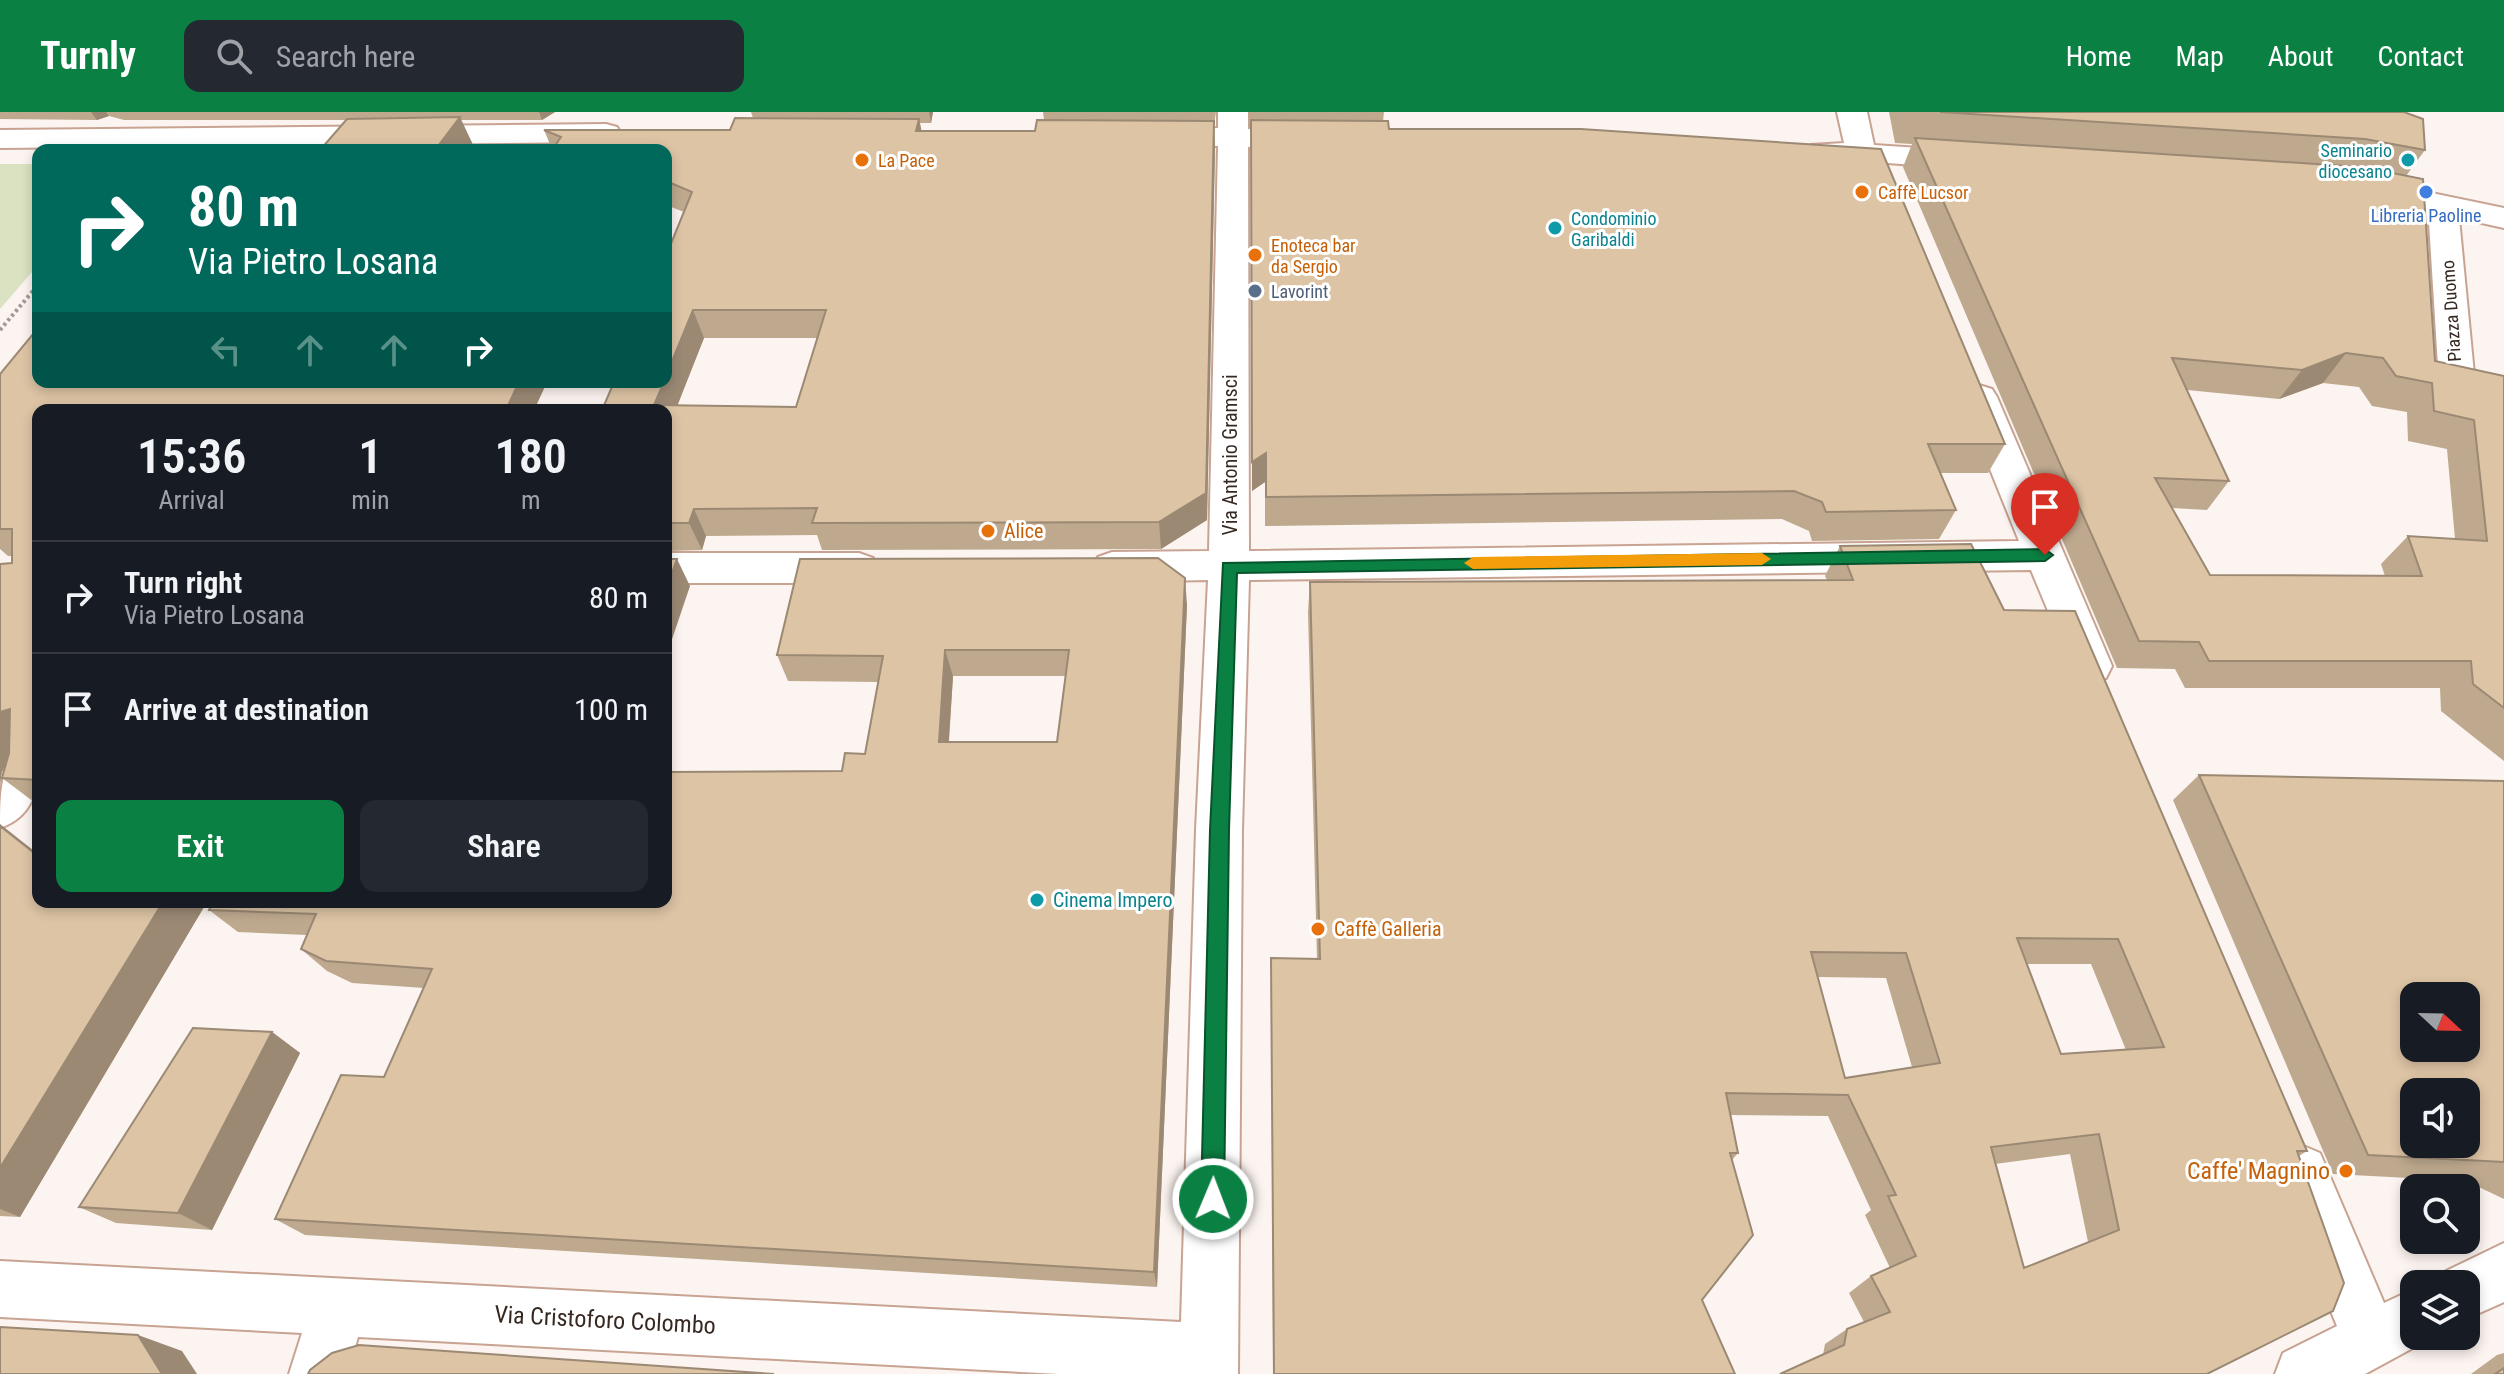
<!DOCTYPE html>
<meta charset="utf-8">
<style>
body{margin:0;font-family:"Roboto Condensed",sans-serif;background:#242831;color:#f1f3f6;height:100vh;display:flex;flex-direction:column;font-size:30px;white-space:nowrap}
*{box-sizing:border-box;margin:0}
p{font-size:26px;color:#9ea1a6}
.icon{flex:none;width:44px;height:44px;fill:none;stroke:currentColor;stroke-width:2;stroke-linecap:round;stroke-linejoin:round}
.map{position:relative;flex:1;overflow:hidden}
.panel{position:absolute;left:32px;top:292px;width:640px;height:504px;display:flex;flex-direction:column;background:#171b24;border-radius:16px;box-shadow:0 4px 12px #0003}
.panel>*{flex:none}
.guide{position:absolute;left:32px;top:32px;width:640px;height:244px;border-radius:16px;box-shadow:0 4px 12px #0003;background:#00695c;color:#fff;overflow:hidden}
.needle{width:52px;rotate:112deg}
.buttons{position:absolute;left:2400px;top:870px;display:grid;gap:16px}
.buttons a{display:grid;place-items:center;width:80px;height:80px;border-radius:16px;background:#171b24;box-shadow:0 4px 12px #0003;font-size:40px}
.pin{position:absolute;display:grid;place-items:center;width:68px;height:68px;color:#fff;margin:-82px -34px;border-radius:50% 50% 50% 0;rotate:-45deg;box-shadow:0 0 8px #0007}
.pin .icon{rotate:45deg}
.me{position:absolute;width:88px;margin:-44px;rotate:1deg;stroke-linejoin:round;filter:drop-shadow(0 0 6px #0008)}
.turn{display:flex;align-items:center;gap:28px;height:168px;padding:0 24px;font-size:36px}
.turn .icon{width:104px;height:104px;stroke-width:2.5}
.turn b{display:block;font-size:56px;line-height:68px}
.lanes{display:flex;align-items:center;height:76px;padding:0 24px;background:#0003;justify-content:center;gap:40px;direction:ltr}
.lanes .off{opacity:.35}
.eta{display:flex;justify-content:space-evenly;align-items:center;height:136px;text-align:center}
.eta b{font-size:48px;font-weight:600;line-height:56px}
.action{display:flex;gap:16px;margin-top:auto;padding:16px 24px}
.action a{flex:1;height:92px;border-radius:16px;background:#0b8043;color:#fff;font-size:32px;font-weight:600;line-height:92px;text-align:center}
.action a+a{background:#242831;color:#f1f3f6}
ul{padding:0;list-style:none}
li{display:flex;align-items:center;gap:24px;height:112px;padding:0 24px;border-top:2px solid #363941}
li div{flex:1}
li b{display:block;font-size:30px}
li em{font-style:normal}
header{display:flex;align-items:center;gap:48px;box-sizing:border-box;height:112px;padding:0 40px;background:#0b8043;color:#fff}
header strong{font-size:38px}
nav{display:flex;gap:44px;margin-inline-start:auto;font-size:28px}
.search{width:560px;height:72px;background:#242831;display:flex;align-items:center;gap:20px;box-sizing:border-box;padding:0 28px;border-radius:16px;color:#9ea1a6;font-size:30px}
.map>svg:first-child{display:block}
.green{fill:#dae2c1}
.lines{fill:none;stroke-linecap:round;stroke-linejoin:round}
.street-casing{stroke:#c8a392;stroke-width:4}
.path{stroke:#a39893;stroke-width:4;stroke-dasharray:3 3;stroke-linecap:butt}
.street{fill:#fff;fill-rule:evenodd}
.wall{fill:#bea98e;fill-rule:evenodd}
.shaded-wall{fill:#9b8974}
.building{fill:#ddc4a5;stroke:#9b8974;stroke-width:2;fill-rule:evenodd}
.route{fill:#0b8043;stroke:#07532c;stroke-width:2}
.slow{fill:#f59e0b}
.food-dot{fill:#e8710a;stroke:#fff;stroke-width:3}
.culture-dot{fill:#0f9aa8;stroke:#fff;stroke-width:3}
.shop-dot{fill:#3f7fe0;stroke:#fff;stroke-width:3}
.service-dot{fill:#5c6f8a;stroke:#fff;stroke-width:3}
.labels{text-anchor:middle;dominant-baseline:central;stroke-width:6;stroke-linejoin:round;paint-order:stroke}
.far-culture-label{font-size:18px;fill:#0d838f;stroke:#fff;text-anchor:end}
.far-food-label{font-size:18px;fill:#c56008;stroke:#fff;text-anchor:start}
.far-shop-label{font-size:18px;fill:#366cbe;stroke:#fff}
.far-service-label{font-size:18px;fill:#4e5e75;stroke:#fff;text-anchor:start}
.far-street-label{font-size:18px;fill:#372922;stroke:#fff}
.street-label{font-size:20px;fill:#372922;stroke:#fff}
.food-label{font-size:20px;fill:#c56008;stroke:#fff;text-anchor:start}
.culture-label{font-size:20px;fill:#0d838f;stroke:#fff;text-anchor:start}
.near-food-label{font-size:24px;fill:#c56008;stroke:#fff;text-anchor:end}
.near-street-label{font-size:24px;fill:#372922;stroke:#fff}
</style>
<header>
<strong>Turnly</strong>
<div class="search"><svg class="icon" aria-label="search" viewBox="0 0 24 24"><circle cx="10" cy="10" r="6"/><path d="M15 15l6 6"/></svg>Search here</div>
<nav><a>Home</a><a>Map</a><a>About</a><a>Contact</a></nav>
</header>
<div class="map">
<svg width="2504" height="1262" viewBox="0 0 2504 1262">
<rect width="100%" height="100%" fill="#fcf4f0"/>
<path class="green" d="M0,52h38v101l-38,44z"/>
<g class="lines">
<defs>
<path id="street" d="M1218,0h30v17l73,3 4,6 -4,6 -73,3 1,404 770,-10 -58,-144 5,-8 13,-4 13,4 5,8 115,269 -6,12 -15,4 -15,-4 -45,-108 -782,10 -7,250 -4,544h-179l-701,-37 -11,37h-58l13,-41 -302,-16v-56l1181,61 15,-492 12,-250 -96,2 -14,-5 -6,-10 6,-10 14,-5 97,-1 9,-405 -75,-3 -4,-6 4,-6 75,-3z
M1837,0h30l7,33 91,6 11,3 4,6 -4,6 -11,3 -154,-12 -4,-6 4,-6 33,-2z
M606,12l11,3 4,6 -4,6 -11,3 -606,6v-18z
M2364,67l140,29v20l-45,-10 15,156 30,7v24l-60,-15 -5,-8 -10,-159 -16,-15 -60,-13 -5,-7 5,-7z
M666,441h193l14,5 6,10 -6,10 -14,5h-193z
M38,624c0,38 5,77 -38,92 0,-38 0,-77 38,-92z
M2301,1033l19,8 64,150 30,-14v47h21l-70,38h-90l8,-21 54,-27 -63,-154 8,-19z
M2504,1131v59l-38,17v-35h-25l5,-13z"/>
</defs>
<use href="#street" class="street-casing"/>
<path class="path" d="M0,218l38,-45"/>
<use href="#street" class="street"/>
</g>
<path class="wall" d="M0,0h555l-13,8h-81l12,25 -3,5h-150l26,-30h-222l-15,-4 -12,4 -97,-1z
M751,0h182l-2,11h-11l1,8h114l9,-11 -1,-8h173l-2,13 1,24 -8,371 -46,29 -339,1 -5,-15 -111,1 -4,14 -36,1v-141l18,-198 -18,-7v-55l-114,-1 -8,-19h186l23,-12zM704,226h113l-21,69 -119,-2z
M1249,0h135l-1,9 6,8 616,315 -17,29h-48l16,37 -17,29 -127,2 -3,-10 -27,-12 -517,7v-44l-13,9 -1,-366z
M1889,0h515l21,38 -19,26 29,185 69,15v385l-63,-50 -1,-23h-255l-10,-19 -58,-1 -214,-501 9,-23 -17,-1zM2323,271l36,4 13,19 35,6 1,29 39,8 8,90 -47,-3 -27,28 4,12 -175,-1 -38,-67 35,2 22,-29 -42,-91 92,9z
M0,262l38,8h250l-1,2 260,-2 -13,28h-496v393l-4,-1 -32,-24 3,-12 -3,6 10,-216h-4l-8,-7z
M1840,434l164,64 303,541 -8,5 -476,199 2,-11 22,-15 17,-7 -15,-29 22,-17 19,-8 -25,-53 6,-5 -43,-94 -97,-1 7,38 -6,7 -30,140 33,74h-462l-2,-416 46,1 -9,-347 2,-30 517,-2 -2,-4zM2027,852h64l35,86 -65,4zM1818,865l68,1 26,89 -67,11zM2070,1042l18,88 -64,26 -29,-104z
M1187,493l-30,682 -852,-52 -30,-16 109,-142 40,-89 -72,-5 -25,-12 -26,-22 6,-14 -69,-3 -29,-22 457,-8 199,-148 13,-72 -90,-1 -11,-26zM953,564h112l-8,66h-108z
M2199,663l305,6v418l-38,-18 -133,-7 -160,-374z
M0,712l38,78h160l6,5 -184,310 -20,-1z
M272,920l28,21 -88,177 -96,-7 -37,-16z
M2504,1241v21h-33l26,-19z"/>
<path class="shaded-wall" d="M91,0h15l3,4 -12,4z
M539,0h16l-13,8z
M929,0h4l-2,11z
M460,5l13,28 -3,5h-35z
M919,7l6,28 -9,-16z
M1214,9l1,28 -8,371 -46,29 -2,-27z
M693,198l11,28 -37,94 -13,-27 10,-23h2v-6z
M2346,241l-23,30 -44,16 23,-29z
M249,270h39l-18,26 -21,-24z
M519,270h28l-13,28h-28z
M1266,341l-1,29 -13,9v-29z
M694,397l12,27 -4,14 -13,-27z
M677,447l13,27 -24,71v-68z
M1185,466l2,27 -30,682 -3,-15z
M945,538l8,26 -6,91 -8,-25z
M10,597l4,40 -12,23 -2,13v-73z
M0,712l38,30v2l-38,-30z
M163,790h35l6,5 -184,310 -20,-8v-41z
M272,920l28,21 -88,177 -34,-17z
M138,1223l44,16 15,23h-35z"/>
<path class="building" d="M1940,0h464l19,7 2,31 -60,-11z
M460,5l-25,33h-115l27,-31z
M735,6l184,1 -3,12h119l2,-11 177,1 -8,372 -47,29 -347,1 5,-15 -123,1 -5,14h-23v-113h-64l12,-28h50l-10,23 142,2 30,-97h-133l-27,66v-120l26,-64 -26,-11v-31h-114l9,-13 -17,-7h186z
M1251,8l137,1 1,8h192l300,20 124,295h-77l28,66 -130,2 -4,-10 -28,-11 -528,6v-44l-14,9z
M1915,26l447,29 61,12 12,182 69,15v332l-31,-24 -2,-23h-262l-10,-19 -60,-1zM2346,241l37,5 13,18 36,7 2,28 40,9 13,121 -79,-5 14,40 -212,-1 -55,-97 74,3 -57,-123 130,12z
M38,216v54h211v2h43l1,-2h226l-13,28h-468v370l-36,-2 7,-25 1,-44 -10,3v-148l12,-1v-34h-12v-155z
M1971,432l33,66 71,1 232,540h-10l47,132 -11,28 -126,63h-427l64,-29 3,-16 43,-17 -19,-36 45,-20 -28,-60 8,-1 -48,-100 -122,-2 12,60h-8l23,82 -51,65 33,74h-461l-3,-416 49,1 -10,-377 543,-2 -13,-34zM2017,826l101,1 46,108 -103,7zM1811,840l95,1 34,110 -95,15zM2099,1022l20,96 -95,38 -33,-121z
M1158,446l27,20 -31,694 -879,-53 66,-144 43,2 48,-108 -106,-8 -25,-12 15,-35 -107,-4 4,-8h453v-130l176,-1 3,-18 20,1 18,-98 -106,-1 23,-96zM945,538h124l-12,92h-118z
M666,447h11l-11,30z
M2199,663l305,6v381l-136,-7zM2414,884h52v52h-52zM2414,980h52v52h-52z
M0,714l38,30v46h125l-163,266z
M193,916l79,4 -94,181 -99,-6z
M0,1215l138,8 24,39h-162z
M359,1233l415,29h-466l2,-4 22,-17z
M2504,1256v6h-9z"/>
<path class="route" d="M2045,437l8,6 -8,6 -808,12 -8,257 -5,369 -3,8 -8,3 -8,-3 -4,-8 9,-369 13,-267z"/>
<path class="slow" d="M1762,441l9,6 -9,6 -289,4 -9,-6 9,-6z"/>
<g class="food-dot">
<circle cx="862" cy="48" r="8"/>
<circle cx="1862" cy="80" r="8"/>
<circle cx="1255" cy="143" r="8"/>
<circle cx="988" cy="419" r="8"/>
<circle cx="1318" cy="817" r="8"/>
<circle cx="2346" cy="1059" r="8"/>
</g>
<g class="culture-dot">
<circle cx="2408" cy="48" r="8"/>
<circle cx="1555" cy="116" r="8"/>
<circle cx="1037" cy="788" r="8"/>
</g>
<circle class="shop-dot" cx="2426" cy="80" r="8"/>
<circle class="service-dot" cx="1255" cy="179" r="8"/>
<g class="labels">
<g class="far-culture-label">
<text x="2392" y="38">Seminario<tspan x="2392" dy="21">diocesano</tspan></text>
<text x="1571" y="106" text-anchor="start">Condominio<tspan x="1571" dy="21">Garibaldi</tspan></text>
</g>
<g class="far-food-label">
<text x="878" y="48">La Pace</text>
<text x="1878" y="80">Caffè Lucsor</text>
<text x="1271" y="133">Enoteca bar<tspan x="1271" dy="21">da Sergio</tspan></text>
</g>
<g class="far-shop-label">
<text x="2426" y="103">Libreria Paoline</text>
</g>
<g class="far-service-label">
<text x="1271" y="179">Lavorint</text>
</g>
<g class="far-street-label">
<text transform="translate(2451 199) rotate(-94)">Piazza Duomo</text>
</g>
<g class="street-label">
<text transform="translate(1230 343) rotate(-90)">Via Antonio Gramsci</text>
</g>
<g class="food-label">
<text x="1004" y="419">Alice</text>
<text x="1334" y="817">Caffè Galleria</text>
</g>
<g class="culture-label">
<text x="1053" y="788">Cinema Impero</text>
</g>
<g class="near-food-label">
<text x="2330" y="1059">Caffe' Magnino</text>
</g>
<g class="near-street-label">
<text transform="translate(605 1208) rotate(3)">Via Cristoforo Colombo</text>
</g>
</g>
</svg>
<div class="buttons">
<a><svg class="needle" viewBox="-14 -14 28 28"><path d="M0-13l5 13h-10z" fill="#e53935"/><path d="M0 13l5-13h-10z" fill="#9ea1a6"/></svg></a>
<a><svg class="icon" aria-label="sound" viewBox="0 0 24 24"><path d="M4 9h4l5-4v14l-5-4H4zM17 9q2 3 0 6"/></svg></a>
<a><svg class="icon" aria-label="search" viewBox="0 0 24 24"><circle cx="10" cy="10" r="6"/><path d="M15 15l6 6"/></svg></a>
<a><svg class="icon" aria-label="layers" viewBox="0 0 24 24"><path d="M12 4l9 5-9 5-9-5zM3 14l9 5 9-5"/></svg></a>
</div>
<div class="pin" style="left:2045px;top:443px;background:#d93025"><svg class="icon" aria-label="arrive" viewBox="0 0 24 24"><path d="M6 21V4h12l-3 4 3 4H6"/></svg></div>
<svg class="me" style="left:1213px;top:1087px" viewBox="-20 -20 40 40"><circle r="17" fill="#0b8043" stroke="#fff" stroke-width="3"/><path d="M0-11L8 9 0 5-8 9z" fill="#fff"/></svg>
<div class="guide">
<div class="turn"><svg class="icon" aria-label="right" viewBox="0 0 24 24"><path d="M7 20v-9h11M14 6l5 5-5 5"/></svg><div><b>80 m</b>Via Pietro Losana</div></div>
<div class="lanes"><svg class="icon off" aria-label="left" viewBox="0 0 24 24"><path d="M17 20v-9H6M10 6l-5 5 5 5"/></svg><svg class="icon off" aria-label="ahead" viewBox="0 0 24 24"><path d="M12 20V5M6 11l6-6 6 6"/></svg><svg class="icon off" aria-label="ahead" viewBox="0 0 24 24"><path d="M12 20V5M6 11l6-6 6 6"/></svg><svg class="icon" aria-label="right" viewBox="0 0 24 24"><path d="M7 20v-9h11M14 6l5 5-5 5"/></svg></div>
</div>
<section class="panel">
<div class="eta">
<div><b>15:36</b><p>Arrival</p></div>
<div><b>1</b><p>min</p></div>
<div><b>180</b><p>m</p></div>
</div>
<ul>
<li><svg class="icon" aria-label="right" viewBox="0 0 24 24"><path d="M7 20v-9h11M14 6l5 5-5 5"/></svg><div><b>Turn right</b><p>Via Pietro Losana</p></div><em>80 m</em></li>
<li><svg class="icon" aria-label="arrive" viewBox="0 0 24 24"><path d="M6 21V4h12l-3 4 3 4H6"/></svg><div><b>Arrive at destination</b></div><em>100 m</em></li>
</ul>
<div class="action"><a>Exit</a><a>Share</a></div>
</section>
</div>
